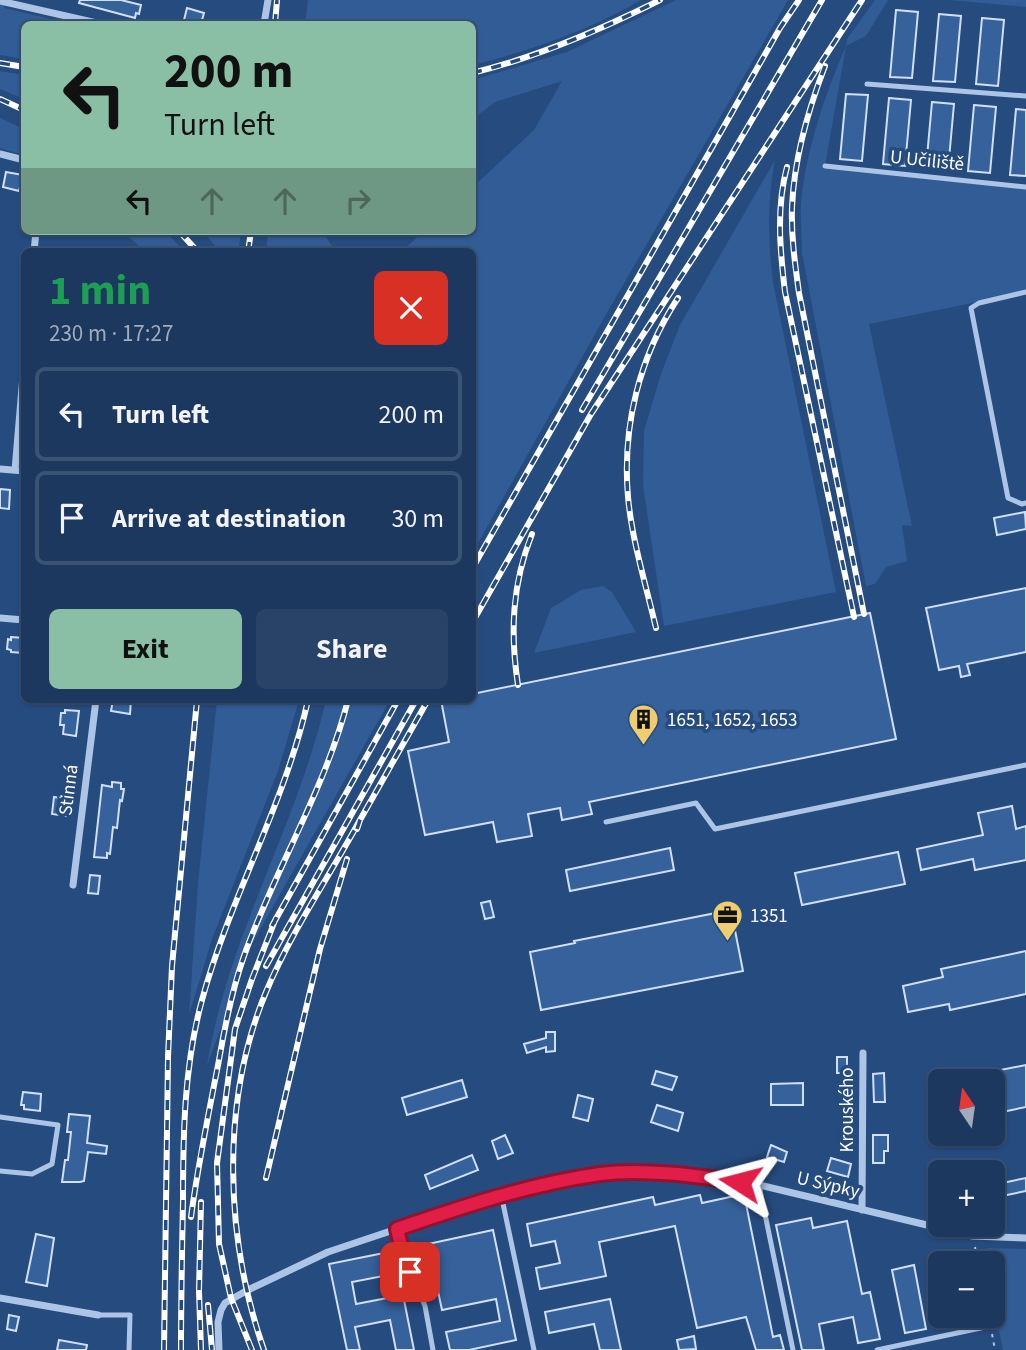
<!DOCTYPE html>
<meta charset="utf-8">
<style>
body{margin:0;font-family:"Source Sans 3",sans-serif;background:#294368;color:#f1f3f6;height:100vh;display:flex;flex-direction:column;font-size:26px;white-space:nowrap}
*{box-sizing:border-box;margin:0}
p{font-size:23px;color:#a0acbd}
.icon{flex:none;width:38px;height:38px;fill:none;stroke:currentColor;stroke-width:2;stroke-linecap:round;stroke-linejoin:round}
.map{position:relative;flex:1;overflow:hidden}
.panel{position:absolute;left:21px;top:248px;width:455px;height:455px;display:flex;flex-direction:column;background:#1c385f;border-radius:10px;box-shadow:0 2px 5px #0004,0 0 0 2px #3a5274}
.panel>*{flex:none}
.hud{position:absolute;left:21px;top:21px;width:455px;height:214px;border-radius:10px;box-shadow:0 2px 5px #0004,0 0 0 2px #3a5274;background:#8abfa5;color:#111;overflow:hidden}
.needle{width:46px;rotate:347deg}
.buttons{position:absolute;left:928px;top:1069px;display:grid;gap:14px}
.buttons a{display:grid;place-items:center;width:77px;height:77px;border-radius:10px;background:#1c385f;box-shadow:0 2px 5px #0004,0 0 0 2px #3a5274;font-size:35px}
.pin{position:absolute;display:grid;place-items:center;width:60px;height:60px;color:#fff;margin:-30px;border-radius:14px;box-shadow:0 4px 10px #0006}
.me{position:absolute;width:77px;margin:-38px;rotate:279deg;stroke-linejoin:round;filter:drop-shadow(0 0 5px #0008)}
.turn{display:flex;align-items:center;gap:24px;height:147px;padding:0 28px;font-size:32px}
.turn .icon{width:91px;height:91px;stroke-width:2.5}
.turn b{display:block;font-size:49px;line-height:60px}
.lanes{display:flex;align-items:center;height:66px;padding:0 28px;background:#0003;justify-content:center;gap:35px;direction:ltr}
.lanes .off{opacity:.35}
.round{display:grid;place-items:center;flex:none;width:74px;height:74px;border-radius:10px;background:#294368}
.head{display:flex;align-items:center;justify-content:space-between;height:119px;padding:0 28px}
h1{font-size:42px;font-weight:700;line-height:52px;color:#1e9e55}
.action{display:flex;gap:14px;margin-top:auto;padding:14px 28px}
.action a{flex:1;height:80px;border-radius:10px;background:#8abfa5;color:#111;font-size:28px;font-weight:700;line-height:80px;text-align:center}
.action a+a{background:#294368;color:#f1f3f6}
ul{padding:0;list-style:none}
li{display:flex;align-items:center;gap:21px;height:94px;margin:0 14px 10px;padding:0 14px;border:4px solid #3a5274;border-radius:10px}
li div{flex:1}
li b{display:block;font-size:26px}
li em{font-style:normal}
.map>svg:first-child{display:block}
.green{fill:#315c96}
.building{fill:#36619b;stroke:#cfdff5;stroke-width:2}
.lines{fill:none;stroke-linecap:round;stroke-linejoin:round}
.path{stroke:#acc5e6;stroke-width:2;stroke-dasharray:3.5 5;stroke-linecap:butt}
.service{stroke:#acc5e6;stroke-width:5}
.minor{stroke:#acc5e6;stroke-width:7}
.rail-casing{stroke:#fff;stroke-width:6}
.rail{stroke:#264b7f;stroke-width:3.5;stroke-dasharray:10;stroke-linecap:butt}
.route-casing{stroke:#92132f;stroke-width:18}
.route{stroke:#e11d48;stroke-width:12}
.labels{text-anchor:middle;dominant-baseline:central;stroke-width:7;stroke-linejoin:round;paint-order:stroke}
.street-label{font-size:19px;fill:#fff;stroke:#264b7f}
.poi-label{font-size:19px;fill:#fff;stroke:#264b7f;text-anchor:start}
</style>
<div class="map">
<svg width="1026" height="1350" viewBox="0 0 1026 1350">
<rect width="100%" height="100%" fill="#264b7f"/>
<path class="green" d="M0,0h6l-2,8 68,16h-48v35l-24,-4z
M308,0h333c-51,30 -111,51 -168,65l-1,-41h-167z
M676,0h112l-180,311 -135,241 -1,-300h-71l23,-21h48l1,-44 61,-57 28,-49 -67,21 -22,17v-39l94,-28z
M875,0h13l-22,36 -20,10 -21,120 201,21v105l-157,32 43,202 -10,-1 5,36 -21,6 -11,17 -9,2 -64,-333c0,-17 -2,-34 -1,-50 5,-54 24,-108 45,-157l1,-7z
M950,0h76v7z
M0,71l24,4v24l-24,-10z
M0,118l24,11v26l-24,-7z
M775,160c-8,42 -7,80 -2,122l63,310 -172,34 -21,-141 1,-54 17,-57 19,-49z
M122,231h43l20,21h-39z
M202,231h39l-3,21h-17z
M268,231h54l14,21h-70z
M603,586l9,6 24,40 -102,21 17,-45 30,-18z
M217,700h82l-21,71 -66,168 -23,76 9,-132z
M326,700h64l-146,258 -10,34 -27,74c20,-128 90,-240 119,-366z
M989,1248l37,1v101h-23l-11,-52v-34l-7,-1 -3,-13z"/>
<path class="building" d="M80,0h41l20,5 -2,9 -3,-1 -1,5 -56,-15z
M187,8l17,5 -3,11h-18z
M896,10l22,2 -6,66 -22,-1z
M939,14l22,2 -6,66 -22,-1z
M982,18l22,2 -6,66 -22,-2z
M846,94l22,1 -6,66 -22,-2z
M889,98l22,2 -6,66 -22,-2z
M932,102l22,2 -6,66 -22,-2z
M974,105l22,2 -6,66 -22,-2z
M1016,109l10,1v66l-16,-1z
M6,172l17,3 -4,16 -16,-4z
M0,489l10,1 -1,19 -9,-1z
M1025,512l1,17 -29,6 -3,-17z
M1026,588v64l-59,12 3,11 -9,2 -2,-11 -20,4 -13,-62z
M870,613l26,126 -307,63 3,12 -30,6 -2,-12 -32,6 4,22 -35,6 -4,-20 -68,13 -17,-84 41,-9 -8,-42h31v-6z
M11,637l13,1v15l-13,-1v-2l-4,-1 1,-10 3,1z
M113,700h18l-1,14 -19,-3z
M65,710l14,1 -3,25 -13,-2 1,-9h-4l1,-12h4z
M112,782l9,1v6h3l-2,12 -2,-1 -3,28 -4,-1 -3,27 -3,-1v5l-13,-1 8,-72 10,2z
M54,797l15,2 -2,17 -15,-2z
M1012,806l4,23 10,-3v34l-51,10 -2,-11 -52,11 -4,-21 66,-14 -5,-22z
M670,848l4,22 -104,21 -4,-21z
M898,852l7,32 -103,21 -7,-32z
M90,875l10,1 -2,18 -10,-1z
M490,901l4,16 -9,2 -4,-16z
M731,910l12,61 -202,39 -11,-58 45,-9 -1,-2z
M1026,951v43l-76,16 -1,-6 -41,8 -5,-26 40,-9 -2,-8z
M546,1032h9v19l-9,1v-5l-19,6 -3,-9 22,-6z
M837,1057h10v16h-10z
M1026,1065v42l-34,7v-32h-27v-5z
M656,1071l21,6 -5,13 -20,-6z
M884,1073l1,29h-11l-1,-28z
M462,1080l5,17 -60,18 -5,-17z
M803,1083v22h-32v-21z
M23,1092l18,2 -1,17 -16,-2v-4h-3z
M578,1095l15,4 -5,22 -15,-4z
M657,1105l26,8 -5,18 -27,-9z
M69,1114l21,2 -3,27 20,3 -1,8 -18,-2 -4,29 -4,1h-18l3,-22h3l3,-28h-4z
M505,1135l8,18 -15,6 -6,-18z
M873,1135h15v16h-4v12h-11z
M771,1145l16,7 -3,10 -17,-5z
M472,1155l6,15 -48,19 -5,-14z
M831,1158l20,6 -3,13 -21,-6z
M1026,1178v13l-34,7v-13z
M744,1194l29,143 7,-2 4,15h-28l-10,-33 -49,11 -22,-102 -76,16 7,34 -66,13 -4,-21 24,-5 -5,-22 -24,5 -4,-22 126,-27 2,8 45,-10 2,8z
M811,1218l2,10 34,-7 15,73 8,-2 10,47 -22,4 -5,-26 -34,7 5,26h-22l-26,-125z
M493,1230l23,110 -47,10h-19l-4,-18 54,-11 -4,-22 -54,11 -14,-66z
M36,1234l18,4 -7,48 -21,-4z
M394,1251l5,22 -47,9 4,22 47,-9 11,55h-18l-6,-30 -35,7 5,23h-13l-18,-86z
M914,1265l12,64 -21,4 -13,-63z
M610,1299l11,51h-21l-6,-26 -45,9 -4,-21z
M9,1315l10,2 -3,14 -9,-2z
M694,1336l2,13 -17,1 -2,-10z
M59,1340l28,5 -1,5h-29z"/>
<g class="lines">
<path class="path" d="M975,1247l3,17
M992,1334l3,16"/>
<path class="service" d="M867,84l159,12
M825,166l201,21
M1026,292l-47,11 -8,5 37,190 14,6 4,-1
M606,822l90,-19 19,26 311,-64
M0,1117l58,8 -6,39 -20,10 -32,-3
M759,1185l34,165
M501,1194l33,156
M397,1229l6,25 22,52 8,44
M98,1315h32l-1,35
M877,1350l113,-24"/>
<path class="minor" d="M0,1l101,23
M264,24l4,-24
M0,154l24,6
M34,252l2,-21
M0,469l24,2
M15,470l9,-106
M0,618l24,2
M73,885l23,-185
M862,1210l1,-157
M0,1298l98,17
M219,1350l-1,-28 3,-12 4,-7 21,-12 82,-39 173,-58 101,-21 100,3 57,9 214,51 53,2"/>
<defs>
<path id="rail" d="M275,24l2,-24
M0,63l24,4
M825,66c-17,44 -31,94 -33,141 -1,29 3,57 7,86l65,321
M472,73c66,-16 128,-43 188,-73
M0,99l24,11
M787,167c-11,41 -7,83 -2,125l69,325
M179,231l19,21
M248,252l3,-21
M582,410l240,-410
M472,569l308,-541 19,-28
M472,623l119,-209 271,-414
M656,628c-10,-43 -24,-87 -28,-131 -6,-70 11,-140 50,-199
M518,685c-8,-52 -6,-101 14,-151
M357,829l3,-9 68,-120
M272,926l126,-226
M266,966l150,-266
M266,1178l54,-229 27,-90
M191,1217c7,-53 18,-105 28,-157 6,-35 13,-70 25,-104 31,-87 81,-166 104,-256
M208,1305l4,45
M164,1350l4,-293 4,-91 25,-266
M181,1350c0,-50 1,-99 2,-149 0,-67 1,-135 19,-201 28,-103 83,-196 106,-300
M201,1350l-2,-59 2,-89
M252,1350l-21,-52 -12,-54 -2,-81 18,-134 17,-50 24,-61
M264,1350c-39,-111 -44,-248 2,-358 25,-60 63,-115 94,-172"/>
</defs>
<use href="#rail" class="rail-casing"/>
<use href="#rail" class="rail"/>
</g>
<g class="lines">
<defs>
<path id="route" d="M410,1272l-7,-18 -6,-25c67,-23 133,-45 203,-55 41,-6 99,2 140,8"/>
</defs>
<use href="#route" class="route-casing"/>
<use href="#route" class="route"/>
</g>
<defs>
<symbol id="building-pin" viewBox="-11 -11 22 30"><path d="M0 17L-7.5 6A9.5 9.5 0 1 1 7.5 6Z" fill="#eecd71" stroke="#264b7f"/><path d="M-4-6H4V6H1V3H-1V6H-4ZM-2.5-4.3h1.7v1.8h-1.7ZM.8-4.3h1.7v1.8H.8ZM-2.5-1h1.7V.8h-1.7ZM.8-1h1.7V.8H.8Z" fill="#111"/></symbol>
<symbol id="office-pin" viewBox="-11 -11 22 30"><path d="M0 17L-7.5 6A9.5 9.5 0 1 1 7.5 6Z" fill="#eecd71" stroke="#264b7f"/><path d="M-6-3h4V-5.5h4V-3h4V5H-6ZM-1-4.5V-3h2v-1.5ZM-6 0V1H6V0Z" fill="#111"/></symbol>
</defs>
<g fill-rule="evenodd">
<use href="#building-pin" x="626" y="702" width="35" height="47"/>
<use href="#office-pin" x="710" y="898" width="35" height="47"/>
</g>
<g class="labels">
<g class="street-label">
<text transform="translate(927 161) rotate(6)">U Učiliště</text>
<text transform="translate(69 790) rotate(-83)">Stinná</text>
<text transform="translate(847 1110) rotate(-90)">Krouského</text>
<text transform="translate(828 1185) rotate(13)">U Sýpky</text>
</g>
<g class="poi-label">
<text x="667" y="720">1651, 1652, 1653</text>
<text x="750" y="916">1351</text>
</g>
</g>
</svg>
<div class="buttons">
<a><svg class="needle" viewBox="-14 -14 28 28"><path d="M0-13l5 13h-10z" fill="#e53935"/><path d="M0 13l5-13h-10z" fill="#a0acbd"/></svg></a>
<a>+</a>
<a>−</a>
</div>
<div class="pin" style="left:410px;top:1272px;background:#d93025"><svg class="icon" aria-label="arrive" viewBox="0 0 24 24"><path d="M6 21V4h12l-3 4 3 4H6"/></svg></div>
<svg class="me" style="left:740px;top:1182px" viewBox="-20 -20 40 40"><path d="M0-17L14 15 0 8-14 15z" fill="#e11d48" stroke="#fff" stroke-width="4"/></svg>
<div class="hud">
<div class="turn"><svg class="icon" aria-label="left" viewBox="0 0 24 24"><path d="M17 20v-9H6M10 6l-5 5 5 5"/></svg><div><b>200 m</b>Turn left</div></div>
<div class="lanes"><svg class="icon" aria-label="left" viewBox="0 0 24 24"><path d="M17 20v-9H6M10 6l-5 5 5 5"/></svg><svg class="icon off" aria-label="ahead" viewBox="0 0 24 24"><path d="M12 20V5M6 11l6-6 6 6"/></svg><svg class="icon off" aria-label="ahead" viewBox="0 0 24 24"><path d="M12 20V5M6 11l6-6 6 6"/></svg><svg class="icon off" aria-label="right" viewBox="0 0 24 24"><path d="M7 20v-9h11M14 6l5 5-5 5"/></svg></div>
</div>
<section class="panel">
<div class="head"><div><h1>1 min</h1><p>230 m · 17:27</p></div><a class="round" style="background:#d93025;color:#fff"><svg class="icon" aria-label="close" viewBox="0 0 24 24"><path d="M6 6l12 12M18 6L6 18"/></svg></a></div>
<ul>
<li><svg class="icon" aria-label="left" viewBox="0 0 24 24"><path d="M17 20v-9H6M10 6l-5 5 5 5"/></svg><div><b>Turn left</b></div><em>200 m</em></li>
<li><svg class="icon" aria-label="arrive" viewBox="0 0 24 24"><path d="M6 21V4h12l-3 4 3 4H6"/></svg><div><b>Arrive at destination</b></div><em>30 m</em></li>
</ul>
<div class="action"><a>Exit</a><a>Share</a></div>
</section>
</div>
